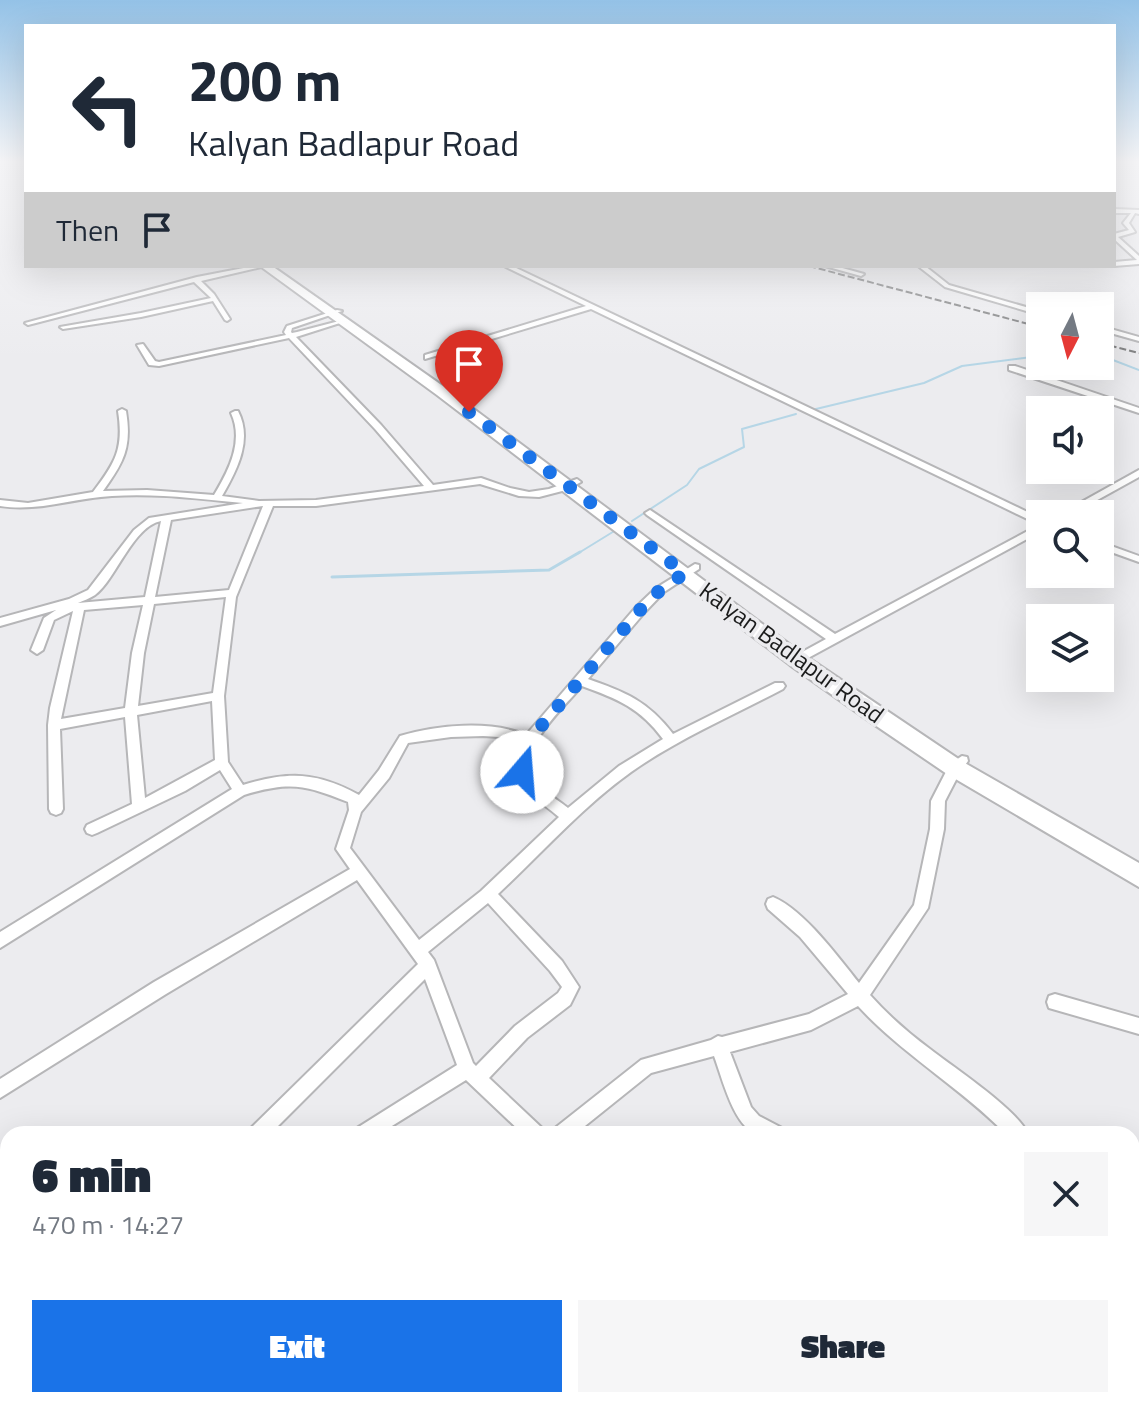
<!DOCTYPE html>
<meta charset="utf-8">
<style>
body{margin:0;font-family:"Titillium Web",sans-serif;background:#f6f6f7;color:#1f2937;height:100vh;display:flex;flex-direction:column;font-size:30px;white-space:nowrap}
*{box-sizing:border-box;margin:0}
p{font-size:26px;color:#747a83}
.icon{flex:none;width:44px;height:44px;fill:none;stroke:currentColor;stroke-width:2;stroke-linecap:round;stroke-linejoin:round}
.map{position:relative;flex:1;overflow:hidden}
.sheet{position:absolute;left:0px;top:1126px;width:1140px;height:282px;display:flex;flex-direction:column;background:#fff;border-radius:24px 24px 0 0;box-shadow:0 8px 32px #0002}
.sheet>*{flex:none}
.banner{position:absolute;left:24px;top:24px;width:1092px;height:244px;border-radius:0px;box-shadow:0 8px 32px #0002;background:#fff;color:#1f2937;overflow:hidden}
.needle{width:52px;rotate:186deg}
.buttons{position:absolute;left:1026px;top:292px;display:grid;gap:16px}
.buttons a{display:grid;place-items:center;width:88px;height:88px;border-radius:0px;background:#fff;box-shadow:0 8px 32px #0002;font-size:40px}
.pin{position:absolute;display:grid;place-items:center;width:68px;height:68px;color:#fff;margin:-82px -34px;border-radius:50% 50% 50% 0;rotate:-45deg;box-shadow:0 0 8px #0007}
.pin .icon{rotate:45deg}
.me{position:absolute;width:88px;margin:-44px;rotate:18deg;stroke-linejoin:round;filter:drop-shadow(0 0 6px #0008)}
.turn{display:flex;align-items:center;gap:28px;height:168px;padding:0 32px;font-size:36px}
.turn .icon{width:104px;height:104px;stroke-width:2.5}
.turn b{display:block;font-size:56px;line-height:68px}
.then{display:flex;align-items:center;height:76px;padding:0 32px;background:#0003;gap:16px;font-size:30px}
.round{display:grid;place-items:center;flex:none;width:84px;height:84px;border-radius:0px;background:#f6f6f7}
.headline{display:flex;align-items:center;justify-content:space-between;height:136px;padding:0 32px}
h1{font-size:48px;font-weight:800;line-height:60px}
.button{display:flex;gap:16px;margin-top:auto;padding:16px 32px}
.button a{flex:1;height:92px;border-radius:0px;background:#1a73e8;color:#fff;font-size:32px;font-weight:800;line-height:92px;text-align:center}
.button a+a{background:#f6f6f7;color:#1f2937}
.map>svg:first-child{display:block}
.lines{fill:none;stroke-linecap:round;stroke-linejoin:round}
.stream-far1{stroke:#b6d6e6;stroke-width:2}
.stream{stroke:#b6d6e6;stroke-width:3}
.minor-casing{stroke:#b6b6b8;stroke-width:4}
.primary-casing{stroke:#b6b6b8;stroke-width:4}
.minor{fill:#fff;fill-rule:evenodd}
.primary{fill:#fff;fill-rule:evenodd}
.rail{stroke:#808182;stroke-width:2;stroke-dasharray:7 3;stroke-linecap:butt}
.route{stroke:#1a73e8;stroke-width:14;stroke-dasharray:0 25.2}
.labels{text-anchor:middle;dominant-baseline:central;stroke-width:7;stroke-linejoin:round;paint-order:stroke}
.street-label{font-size:24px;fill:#1b1c1c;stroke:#ececef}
</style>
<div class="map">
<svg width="1139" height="1407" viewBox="0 0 1139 1407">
<rect width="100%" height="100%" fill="#ececef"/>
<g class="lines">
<path class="stream-far1" d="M1100,355l39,15
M816,409l108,-26 38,-17 78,-10
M632,521l55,-36 12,-16 45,-22 -2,-18 54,-15
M577,554l39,-24"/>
<path class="stream" d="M332,577l217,-7 31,-18"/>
<defs>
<path id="minor" d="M1114,209l25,1v4l-4,-1 -6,10 6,9 -17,5 21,19v8l-25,2v-4l23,-2 -23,-21v-5l15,-4 -6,-7 8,-10h-17z
M254,266h12l-65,15 13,13 16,25 -3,2 -2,-1 -12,-19 -72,16 -78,12 -3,-2 81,-14 70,-15 -17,-16 -166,43 -3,-2 172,-46z
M504,266h8l528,252v7l-449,-216 -166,50v-4l161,-49z
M825,266h10l29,8 -3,2z
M918,266h7l24,19 91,26v4l-95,-28z
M337,310l5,1 -50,17 -1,4 1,1 5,-1 46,-12v2l-47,15 85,88 52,60 48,-7 29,10 19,4 20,-3 28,-10 4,3 -15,8 -27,7 -20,-1 -39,-12 -164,22h-43l-37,91 -12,99 4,66 15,23c46,-14 74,-13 116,10l20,-25 21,-34c37,-11 90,-16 126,-1l110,-128 20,-19 39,-24 4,1v4l-35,23 -20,21 -56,66c37,13 60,22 85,55l102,-51h8l2,3 -2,3c-51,27 -105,50 -152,83 -49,35 -89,81 -133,122l64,67 17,26 -9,18 -43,33 -38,40 53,50 3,6h-22l-57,-54 -87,54h-25l3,-6 100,-63 -32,-86 -155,155h-22l3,-6 167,-164 -61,-84 -191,114 -166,104v-19l154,-97 196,-113 -14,-20 13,-39 -1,-8c-43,-17 -58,-21 -104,-7l-244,153v-16l232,-143 -12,-19 -35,21 -88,42 -5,2 -5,-2 -2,-4 2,-4 45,-21 -7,-87 -65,12 3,80 -2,4 -5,2 -5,-2 -2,-4 -1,-84 2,-17 23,-97 -19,9 -11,30 -6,4 -6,-4 13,-32 12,-8 -56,16v-8l69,-19 19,-9 46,-60 15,-12 94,-15c-43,-4 -87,-10 -131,-7 -38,2 -73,16 -112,10v-6l28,3 65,-11c22,-29 31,-43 25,-81l4,-2 4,2c6,36 -2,51 -23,80l44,-1 67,5c15,-25 30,-54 17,-82l4,-2h3c15,29 -1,59 -16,85l37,5 57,-1 108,-14 -49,-57 -86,-91 -130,28 -10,-1 -12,-20 6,-1 12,17 4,1 127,-27 -2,-3 3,-6zM263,506l-34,84 -74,7 16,-77zM161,521l-16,76 -67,6c5,-2 12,-5 17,-8 21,-16 38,-69 66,-74zM226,597l-13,96 -75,13 6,-53 10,-49zM143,605l-11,48 -7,55 -64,11 23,-109zM582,686c36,13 58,22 81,53l-44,27 -51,42c-11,-9 -30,-19 -36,-34 -12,-28 33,-68 50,-88zM212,701l3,59 -70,38 -8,-83zM483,736l16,1 23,7c-16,36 13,53 37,73l-78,74 -62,49 -69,-92 11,-36 28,-34 19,-35 43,-6zM488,903l62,68 12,16 -4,6 -43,33 -39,40 -3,-3 -39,-103 -6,-8z
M1100,326l39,11v4l-39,-11z
M1009,366h6l124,42v5l-130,-43z
M1139,470v7l-67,37h-12z
M650,510l185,124 202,-108 3,-1v7l-243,132 -6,-4 2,-3 33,-18 -179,-124 -2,-2z
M1100,542l39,14v6l-39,-14z
M962,756l5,1 1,4 -8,11 -15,29 -1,28 -16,79 -58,87c18,20 38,38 60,54 23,18 88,61 98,85h-22c-46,-47 -103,-79 -148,-128l-47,24 -81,22 21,55 8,9 23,12 3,6c-8,0 -19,2 -27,0 -24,-5 -36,-57 -44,-78l-63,17 -76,61h-23l3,-6 86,-68 70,-20 7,-4 4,1 87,-23 39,-20 -48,-57 -32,-28 -2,-5 2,-5 5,-2c31,13 65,60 86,86l55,-78 16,-76 1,-28 19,-37z
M1055,994l84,24v16l-90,-26 -2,-6 2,-6z
M1132,1198l7,2v20l-7,-2z
M8,1351v23l-8,4v-23z
M1132,1370l7,3v29l-7,-3z
M263,1400h22l-1,7h-22z
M448,1400h22l-1,7h-22z
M1032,1400h22l-2,7h-22z"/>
<path id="primary" d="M260,266h12l175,123 357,266 159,107 176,101v24l-192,-113 -75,-51 -82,-58 -353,-270z"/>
</defs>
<use href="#minor" class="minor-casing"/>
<use href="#primary" class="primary-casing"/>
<use href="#minor" class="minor"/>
<use href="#primary" class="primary"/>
<path class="rail" d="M809,266l231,61
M1100,343l39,10"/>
</g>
<linearGradient id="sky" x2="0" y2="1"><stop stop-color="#94c2e7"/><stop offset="0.45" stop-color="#f6f6f8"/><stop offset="1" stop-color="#f6f6f8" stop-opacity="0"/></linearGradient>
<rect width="1139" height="359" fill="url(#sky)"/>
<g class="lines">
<path class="route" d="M469,412l216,161 -25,17 -20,20 -109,128 -9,15v19"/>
</g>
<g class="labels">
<g class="street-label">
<text transform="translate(792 652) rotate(36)">Kalyan Badlapur Road</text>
</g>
</g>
</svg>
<div class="buttons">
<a><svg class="needle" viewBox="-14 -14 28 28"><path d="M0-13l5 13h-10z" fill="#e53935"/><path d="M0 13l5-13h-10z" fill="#747a83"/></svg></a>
<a><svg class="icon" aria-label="sound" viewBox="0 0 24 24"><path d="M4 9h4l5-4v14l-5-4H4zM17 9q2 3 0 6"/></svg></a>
<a><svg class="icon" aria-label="search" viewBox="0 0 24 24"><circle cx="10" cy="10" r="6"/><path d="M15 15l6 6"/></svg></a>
<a><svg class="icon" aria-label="layers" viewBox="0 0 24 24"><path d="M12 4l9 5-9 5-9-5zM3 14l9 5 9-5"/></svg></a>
</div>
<div class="pin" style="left:469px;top:412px;background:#d93025"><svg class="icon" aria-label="arrive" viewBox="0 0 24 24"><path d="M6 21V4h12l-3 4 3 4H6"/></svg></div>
<svg class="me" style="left:522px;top:772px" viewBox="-20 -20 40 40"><circle r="19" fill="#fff"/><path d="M0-13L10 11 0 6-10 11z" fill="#1a73e8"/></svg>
<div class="banner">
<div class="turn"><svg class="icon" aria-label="left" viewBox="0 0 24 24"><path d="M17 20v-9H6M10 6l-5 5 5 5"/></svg><div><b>200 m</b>Kalyan Badlapur Road</div></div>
<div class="then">Then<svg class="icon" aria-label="arrive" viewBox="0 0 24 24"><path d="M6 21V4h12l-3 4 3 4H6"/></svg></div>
</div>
<section class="sheet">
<div class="headline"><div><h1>6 min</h1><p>470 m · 14:27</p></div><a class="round"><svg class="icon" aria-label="close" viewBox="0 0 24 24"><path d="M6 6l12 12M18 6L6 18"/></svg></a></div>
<div class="button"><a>Exit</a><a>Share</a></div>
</section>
</div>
